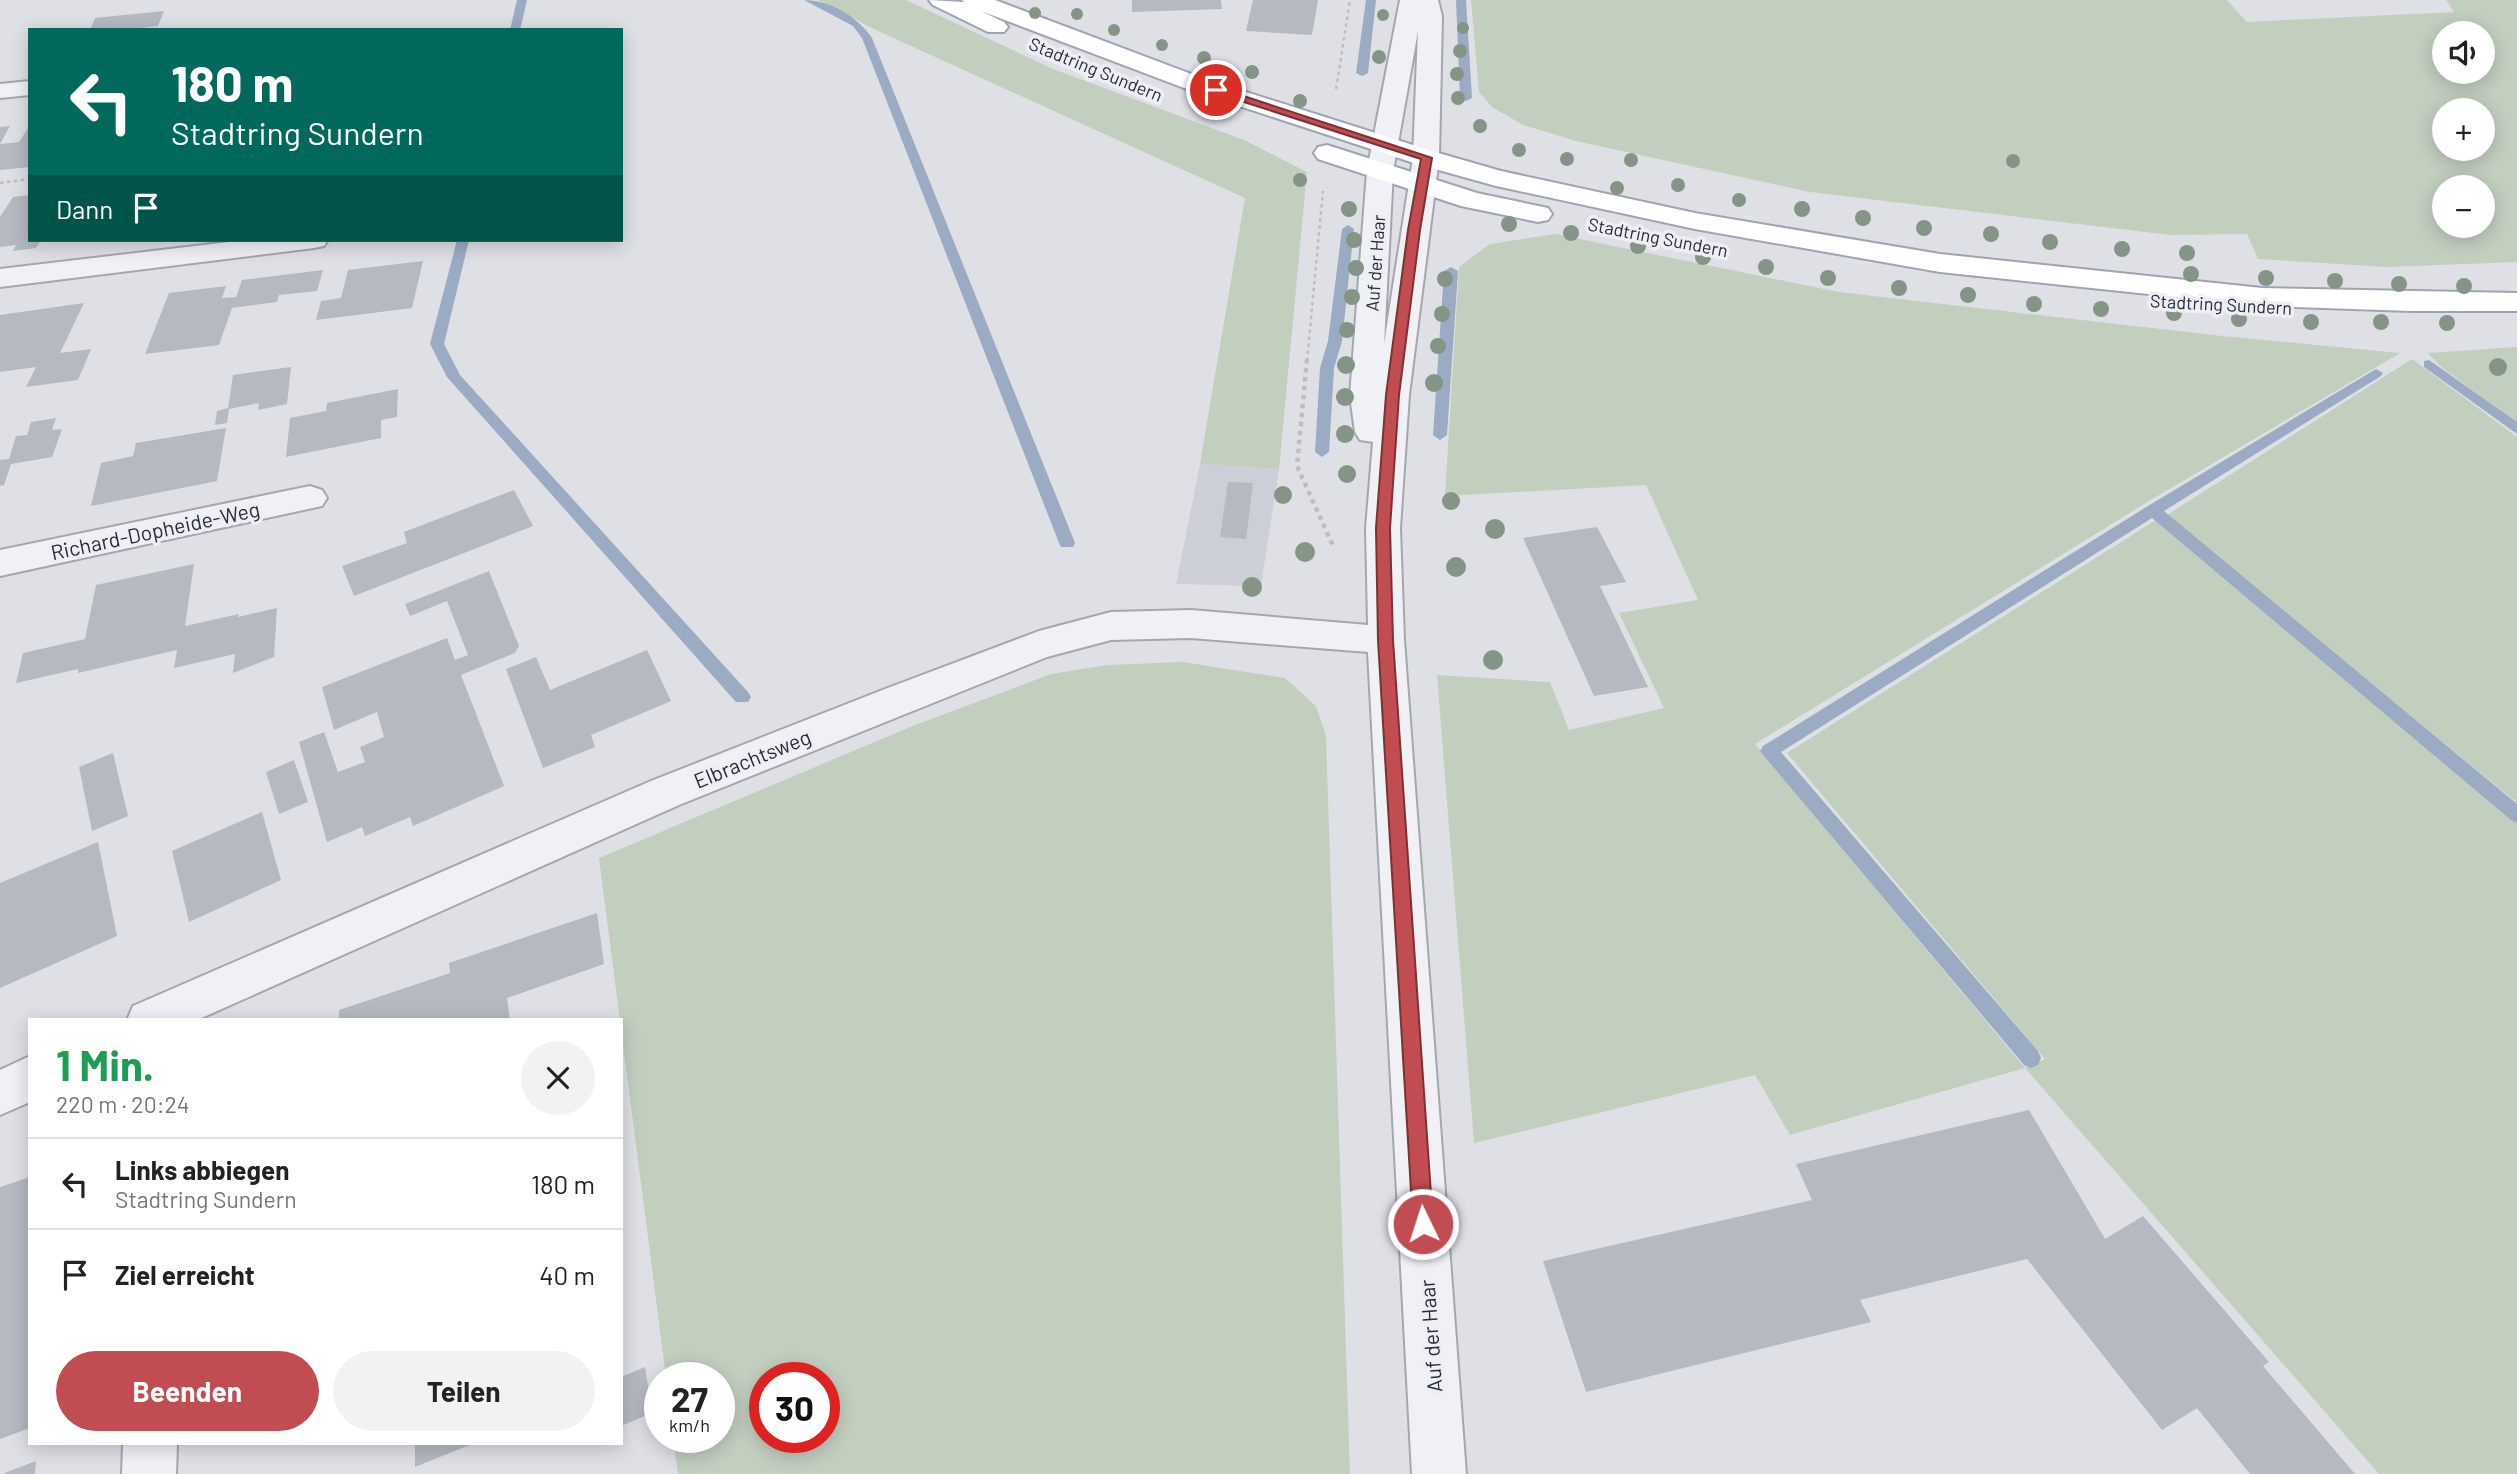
<!DOCTYPE html>
<html lang="de">
<meta charset="utf-8">
<style>
body{margin:0;font-family:Barlow,sans-serif;background:#f2f2f2;color:#222;height:100vh;display:flex;flex-direction:column;font-size:26px;white-space:nowrap}
*{box-sizing:border-box;margin:0}
p{font-size:23px;color:#767676}
.icon{flex:none;width:38px;height:38px;fill:none;stroke:currentColor;stroke-width:2;stroke-linecap:round;stroke-linejoin:round}
.map{position:relative;flex:1;overflow:hidden}
.panel{position:absolute;left:28px;top:1018px;width:595px;height:427px;display:flex;flex-direction:column;background:#fff;border-radius:0px;box-shadow:0 4px 18px #0003}
.panel>*{flex:none}
.banner{position:absolute;left:28px;top:28px;width:595px;height:214px;border-radius:0px;box-shadow:0 4px 18px #0003;background:#00695c;color:#fff;overflow:hidden}
.fabs{position:absolute;left:2432px;top:21px;display:grid;gap:14px}
.fabs a{display:grid;place-items:center;width:63px;height:63px;border-radius:50%;background:#fff;box-shadow:0 4px 18px #0003;font-size:35px}
.speed{position:absolute;left:644px;top:1362px;display:flex;gap:14px;font-size:35px;font-weight:700;text-align:center}
.speed>*{display:grid;place-content:center;width:91px;height:91px;border-radius:50%;background:#fff;box-shadow:0 4px 18px #0003;line-height:1}
.speed small{font-size:18px;font-weight:400}
.speed .limit{border:10px solid #d22;background:#fff;color:#111}
.pin{position:absolute;display:grid;place-items:center;width:60px;height:60px;color:#fff;margin:-30px;border:4px solid #fff;border-radius:50%;box-shadow:0 2px 7px #0007}
.me{position:absolute;width:77px;margin:-38px;rotate:356deg;stroke-linejoin:round;filter:drop-shadow(0 0 5px #0008)}
.turn{display:flex;align-items:center;gap:24px;height:147px;padding:0 28px;font-size:32px}
.turn .icon{width:91px;height:91px;stroke-width:2.5}
.turn b{display:block;font-size:49px;line-height:60px}
.then{display:flex;align-items:center;height:66px;padding:0 28px;background:#0003;gap:14px;font-size:26px}
.round{display:grid;place-items:center;flex:none;width:74px;height:74px;border-radius:37px;background:#f2f2f2}
.summary{display:flex;align-items:center;justify-content:space-between;height:119px;padding:0 28px}
h1{font-size:42px;font-weight:700;line-height:52px;color:#1e9e55}
.cta{display:flex;gap:14px;margin-top:auto;padding:14px 28px}
.cta a{flex:1;height:80px;border-radius:42px;background:#c14c52;color:#fff;font-size:28px;font-weight:700;line-height:80px;text-align:center}
.cta a+a{background:#f2f2f2;color:#222}
ul{padding:0;list-style:none}
li{display:flex;align-items:center;gap:21px;height:91px;padding:0 28px;border-top:2px solid #e0e0e0}
li div{flex:1}
li b{display:block;font-size:26px}
li em{font-style:normal}
.map>svg:first-child{display:block}
.built{fill:#cccfd7}
.green{fill:#c2cfbf;fill-rule:evenodd}
.lines{fill:none;stroke-linecap:round;stroke-linejoin:round}
.stream{fill:#9babc3;fill-rule:evenodd}
.building{fill:#b5b9c2}
.minor-casing{stroke:#a4a7af;stroke-width:4}
.major-casing{stroke:#9ea4b0;stroke-width:4}
.path-far1{stroke:#bcbec5;stroke-width:2.5;stroke-dasharray:3.5 3.5;stroke-linecap:butt}
.path{stroke:#bcbec5;stroke-width:4.5;stroke-dasharray:4.5 4.5;stroke-linecap:butt}
.minor{fill:#f0f1f5;fill-rule:evenodd}
.major{fill:#fff;fill-rule:evenodd}
.tree{fill:#849486}
.route{fill:#c14c52;stroke:#7d3135;stroke-width:2}
.labels{text-anchor:middle;dominant-baseline:central;stroke-width:7;stroke-linejoin:round;paint-order:stroke}
.far-street-label{font-size:18px;fill:#282d3b;stroke:#edeff4}
.street-label{font-size:21px;fill:#282d3b;stroke:#edeff4}
</style>
<div class="map">
<svg width="2517" height="1474" viewBox="0 0 2517 1474">
<rect width="100%" height="100%" fill="#dee0e6"/>
<path class="built" d="M1200,464l79,5 -18,117 -85,-2z"/>
<path class="green" d="M818,0h88l147,69 191,71 63,32 -28,297 -79,-5 45,-266 -369,-168z
M1471,0h756l20,22 207,-10 -8,-12h71v262l-130,5 -129,-8 -11,-25 -77,1 -360,-43 -234,-51 -53,-16 -31,-18 -13,-15zM2483,33v39h-38v-39zM2483,110v39h-38v-39zM2483,187v39h-38v-39z
M1555,234l284,58 383,44 178,17 -251,148 -394,243 270,324 20,-9 -258,-306 369,-233 361,303v651h-138l-354,-406 -235,67 -35,-60 -281,68 -37,-468 113,7 19,48 95,-22 -45,-95 79,-13 -52,-115 -201,11 14,-229 31,-23z
M2517,347v76l-77,-57 -12,-13z
M2412,359l105,78v366l-350,-288z
M1183,662l102,16 31,28 10,30 24,738h-672l-5,-37h46v-60h-53l-67,-519 316,-133 136,-51 57,-9zM765,1377h59v60h-59z"/>
<g class="lines">
<path class="stream" d="M517,0h10l-7,30h-10z
M804,0c26,0 54,17 68,38l203,505 -2,4h-12l-2,-4 -197,-505 -9,-12z
M1366,0h10l-8,73 -6,3 -6,-3z
M1456,0h10l6,98 -6,3 -6,-3z
M1348,225l6,4 -12,112 -8,27 -5,84 -7,5 -7,-5 5,-84 8,-27 14,-112z
M457,240h12l-25,104 16,31 288,317 3,5 -3,5h-12l-289,-325 -17,-33z
M1451,267l7,4 -11,164 -7,5 -7,-5 11,-164z
M2429,360l88,62v12l-93,-67v-6z
M2376,369l7,4 -2,3 -217,135 353,293v19l-6,-3 -359,-302 -371,234 257,299 3,7 -3,7 -7,3 -7,-3 -264,-314 3,-5 385,-240z"/>
</g>
<path class="building" d="M1132,0h89l1,9 -90,3z
M1253,0h65l-6,35 -66,-4z
M164,11l-6,15 -32,4h-36l5,-12z
M30,125v42l-30,3v-43l10,-1 -10,18 19,-2z
M30,195v45h11l-5,8 -23,3 3,-6 -16,2v-30l13,-20z
M423,261l-11,47 -96,12 5,-19 20,-3 7,-28z
M323,270l-6,21 -38,4 -2,7 -45,6 -13,37 -74,9 24,-61 57,-7 -4,12 14,-1 6,-17z
M84,303l-24,50 31,-4 -13,31 -52,7 10,-20 -36,5v-57z
M291,367l-4,37 -29,6 1,-7 -30,6 -2,14 -12,2 2,-14 11,-3 5,-33z
M398,389l-1,28 -16,3v18l-95,19 4,-39 36,-7 1,-8z
M56,418l-4,12 10,-1 -10,28 -41,7 -7,21 -4,1v-26l9,-1 7,-23 11,-1 4,-13z
M226,428l-9,53 -126,25 10,-43 32,-7 3,-13z
M1228,482l25,1 -7,56 -26,-2z
M514,490l19,36 -179,70 -12,-30 65,-23 -3,-11z
M1597,527l29,55 -26,4 48,101 -54,9 -71,-158z
M194,564l-9,62 54,-12 -1,3 39,-9 -3,49 -41,16 2,-19 -61,14 3,-18 -99,23v-4l-62,14 7,-30 62,-14 11,-54z
M489,571l30,75 -4,7 -54,22 43,111 -91,40 -3,-9 -45,19 -3,-9 -35,15 -28,-100 25,-10 14,40 27,-10 -5,-15 24,-10 -7,-25 -43,18 -12,-43 125,-49 8,22 13,-5 -21,-54 -37,15 -5,-12z
M647,650l24,51 -80,34 4,12 -52,21 -37,-99 30,-12 14,33z
M113,753l15,63 -36,15 -13,-64z
M294,760l14,42 -29,12 -13,-42z
M262,812l19,68 -92,42 -17,-71z
M98,842l19,94 -117,52v-105z
M597,913l7,51 -97,34 3,22h-171v-10l111,-37 -1,-10z
M2029,1110l76,129 38,-23 126,146 -6,4 92,108h-105l-53,-66 -35,22 -135,-171 -167,41 11,22 -285,70 -43,-131 269,-61 -16,-36z
M30,1177v251l-30,11v-252z
M645,1367l7,46 -31,13v-49z
M415,1444h57l-57,23z
M36,1461l-1,13h-33z"/>
<g class="lines">
<defs>
<path id="minor" d="M1400,0h38l4,16 -3,142 -30,237 -9,133 4,112 62,834h-54l-44,-822 -177,-14 -80,2 -64,17 -368,148 -482,215h-70l6,-14 518,-225 234,-92 154,-58 72,-19 80,-2 177,15 -2,-97 7,-86 -13,-2 -5,-8 -5,-36 17,-225zM1418,31l-5,127 -29,186 9,-173z
M30,81v14l-30,3v-14z
M246,240h82l-4,6 -10,2 -314,39v-18z
M310,486l12,4 5,8 -5,8 -322,70v-26z
M30,1056v46l-30,13v-45z
M123,1444h54l-1,30h-54z"/>
<path id="major" d="M929,0l35,2 -2,-2h33l207,78 233,74 66,19 194,42 245,41 322,34 255,5v18h-106l-149,-5 -322,-34 -245,-43 -199,-43 -79,-22 -233,-76 -203,-77 23,11 4,5 -4,5h-16l-55,-27z
M1327,145l150,48 71,15 4,6 -4,6 -10,2 -77,-16 -143,-47 -4,-6 4,-6z"/>
</defs>
<use href="#minor" class="minor-casing"/>
<use href="#major" class="major-casing"/>
<path class="path-far1" d="M1336,89l14,-89
M0,183l30,-4
M1307,361l16,-170"/>
<path class="path" d="M1307,359l-10,107 37,82"/>
<use href="#minor" class="minor"/>
<use href="#major" class="major"/>
</g>
<g class="tree">
<circle cx="1035" cy="13" r="6"/>
<circle cx="1077" cy="14" r="6"/>
<circle cx="1383" cy="15" r="6"/>
<circle cx="1463" cy="28" r="6"/>
<circle cx="1114" cy="30" r="6"/>
<circle cx="1162" cy="45" r="6"/>
<circle cx="1460" cy="51" r="7"/>
<circle cx="1379" cy="57" r="7"/>
<circle cx="1204" cy="58" r="7"/>
<circle cx="1252" cy="72" r="7"/>
<circle cx="1457" cy="74" r="7"/>
<circle cx="1458" cy="98" r="7"/>
<circle cx="1300" cy="101" r="7"/>
<circle cx="1480" cy="126" r="7"/>
<circle cx="1519" cy="150" r="7"/>
<circle cx="1567" cy="159" r="7"/>
<circle cx="1631" cy="160" r="7"/>
<circle cx="2013" cy="161" r="7"/>
<circle cx="1300" cy="180" r="7"/>
<circle cx="1678" cy="185" r="7"/>
<circle cx="1617" cy="188" r="7"/>
<circle cx="1739" cy="200" r="7"/>
<circle cx="1349" cy="209" r="8"/>
<circle cx="1802" cy="209" r="8"/>
<circle cx="1863" cy="218" r="8"/>
<circle cx="1509" cy="224" r="8"/>
<circle cx="1924" cy="228" r="8"/>
<circle cx="1571" cy="233" r="8"/>
<circle cx="1991" cy="234" r="8"/>
<circle cx="1354" cy="240" r="8"/>
<circle cx="2050" cy="242" r="8"/>
<circle cx="1638" cy="246" r="8"/>
<circle cx="2122" cy="249" r="8"/>
<circle cx="2187" cy="253" r="8"/>
<circle cx="1703" cy="257" r="8"/>
<circle cx="1766" cy="267" r="8"/>
<circle cx="1356" cy="268" r="8"/>
<circle cx="2191" cy="274" r="8"/>
<circle cx="1828" cy="278" r="8"/>
<circle cx="2266" cy="278" r="8"/>
<circle cx="1445" cy="279" r="8"/>
<circle cx="2335" cy="281" r="8"/>
<circle cx="2399" cy="284" r="8"/>
<circle cx="2464" cy="286" r="8"/>
<circle cx="1899" cy="288" r="8"/>
<circle cx="1968" cy="295" r="8"/>
<circle cx="1352" cy="297" r="8"/>
<circle cx="2034" cy="304" r="8"/>
<circle cx="2101" cy="309" r="8"/>
<circle cx="2174" cy="313" r="8"/>
<circle cx="1442" cy="314" r="8"/>
<circle cx="2239" cy="319" r="8"/>
<circle cx="2311" cy="322" r="8"/>
<circle cx="2381" cy="322" r="8"/>
<circle cx="2447" cy="323" r="8"/>
<circle cx="1347" cy="330" r="8"/>
<circle cx="1438" cy="346" r="8"/>
<circle cx="1346" cy="365" r="9"/>
<circle cx="2498" cy="367" r="9"/>
<circle cx="1434" cy="383" r="9"/>
<circle cx="1345" cy="397" r="9"/>
<circle cx="1345" cy="434" r="9"/>
<circle cx="1347" cy="474" r="9"/>
<circle cx="1283" cy="495" r="9"/>
<circle cx="1451" cy="501" r="9"/>
<circle cx="1495" cy="529" r="10"/>
<circle cx="1305" cy="552" r="10"/>
<circle cx="1456" cy="567" r="10"/>
<circle cx="1252" cy="587" r="10"/>
<circle cx="1493" cy="660" r="10"/>
</g>
<path class="route" d="M1216,87l216,71 -12,72 -21,165 -9,133 3,112 40,584 -3,7 -7,3 -7,-3 -3,-7 -35,-584 -2,-112 10,-133 22,-165 13,-71 -208,-67 -2,-2z"/>
<g class="labels">
<g class="far-street-label">
<text transform="translate(1096 69) rotate(22)">Stadtring Sundern</text>
<text transform="translate(1658 237) rotate(11)">Stadtring Sundern</text>
<text transform="translate(1375 263) rotate(-86)">Auf der Haar</text>
<text transform="translate(2221 304) rotate(3)">Stadtring Sundern</text>
</g>
<g class="street-label">
<text transform="translate(155 530) rotate(-12)">Richard-Dopheide-Weg</text>
<text transform="translate(752 758) rotate(-22)">Elbrachtsweg</text>
<text transform="translate(1430 1336) rotate(-94)">Auf der Haar</text>
</g>
</g>
</svg>
<div class="fabs">
<a><svg class="icon" aria-label="sound" viewBox="0 0 24 24"><path d="M4 9h4l5-4v14l-5-4H4zM17 9q2 3 0 6"/></svg></a>
<a>+</a>
<a>−</a>
</div>
<div class="speed"><div>27<small>km/h</small></div><div class="limit">30</div></div>
<div class="pin" style="left:1216px;top:90px;background:#d93025"><svg class="icon" aria-label="arrive" viewBox="0 0 24 24"><path d="M6 21V4h12l-3 4 3 4H6"/></svg></div>
<svg class="me" style="left:1423px;top:1224px" viewBox="-20 -20 40 40"><circle r="17" fill="#c14c52" stroke="#fff" stroke-width="3"/><path d="M0-11L8 9 0 5-8 9z" fill="#fff"/></svg>
<div class="banner">
<div class="turn"><svg class="icon" aria-label="left" viewBox="0 0 24 24"><path d="M17 20v-9H6M10 6l-5 5 5 5"/></svg><div><b>180 m</b>Stadtring Sundern</div></div>
<div class="then">Dann<svg class="icon" aria-label="arrive" viewBox="0 0 24 24"><path d="M6 21V4h12l-3 4 3 4H6"/></svg></div>
</div>
<section class="panel">
<div class="summary"><div><h1>1 Min.</h1><p>220 m · 20:24</p></div><a class="round"><svg class="icon" aria-label="close" viewBox="0 0 24 24"><path d="M6 6l12 12M18 6L6 18"/></svg></a></div>
<ul>
<li><svg class="icon" aria-label="left" viewBox="0 0 24 24"><path d="M17 20v-9H6M10 6l-5 5 5 5"/></svg><div><b>Links abbiegen</b><p>Stadtring Sundern</p></div><em>180 m</em></li>
<li><svg class="icon" aria-label="arrive" viewBox="0 0 24 24"><path d="M6 21V4h12l-3 4 3 4H6"/></svg><div><b>Ziel erreicht</b></div><em>40 m</em></li>
</ul>
<div class="cta"><a>Beenden</a><a>Teilen</a></div>
</section>
</div>
